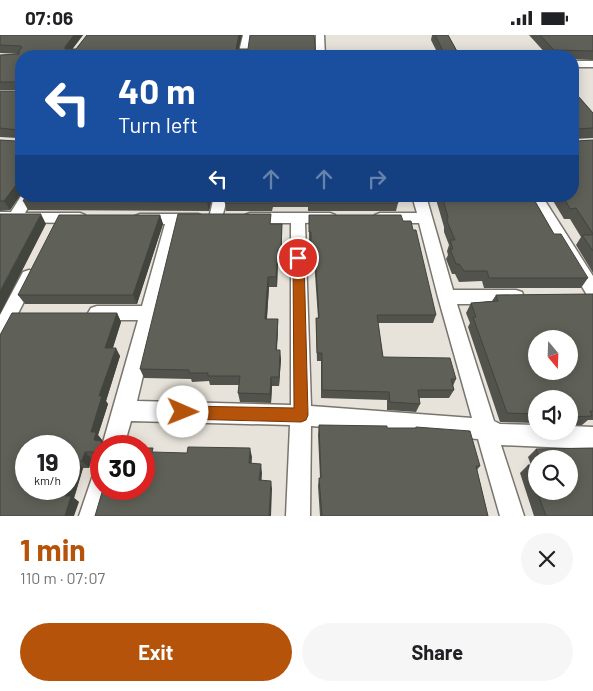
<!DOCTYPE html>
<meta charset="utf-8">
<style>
body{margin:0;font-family:Barlow,sans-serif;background:#f6f6f6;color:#202124;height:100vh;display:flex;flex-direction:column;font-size:19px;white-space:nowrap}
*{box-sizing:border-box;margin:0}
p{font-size:16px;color:#757577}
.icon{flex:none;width:28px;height:28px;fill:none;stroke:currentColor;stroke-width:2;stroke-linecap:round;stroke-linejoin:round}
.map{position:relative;height:481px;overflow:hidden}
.sheet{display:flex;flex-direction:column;background:#fff;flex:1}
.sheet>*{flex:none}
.hud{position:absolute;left:15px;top:15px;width:564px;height:152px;border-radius:20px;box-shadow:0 2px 12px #0003;background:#1a4fa0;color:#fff;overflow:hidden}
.needle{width:32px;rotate:161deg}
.tools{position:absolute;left:528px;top:295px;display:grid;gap:10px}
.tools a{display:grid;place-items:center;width:50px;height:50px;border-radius:50%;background:#fff;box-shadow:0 2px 12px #0003;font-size:25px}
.speed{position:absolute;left:15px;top:400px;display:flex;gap:10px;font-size:25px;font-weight:700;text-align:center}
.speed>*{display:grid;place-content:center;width:65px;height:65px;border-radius:50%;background:#fff;box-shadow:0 2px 12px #0003;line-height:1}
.speed small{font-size:12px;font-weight:400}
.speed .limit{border:8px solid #d22;background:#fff;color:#111}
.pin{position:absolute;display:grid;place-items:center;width:42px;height:42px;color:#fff;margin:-21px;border:2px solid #fff;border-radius:50%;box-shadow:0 1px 5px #0007}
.me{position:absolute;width:55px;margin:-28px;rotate:91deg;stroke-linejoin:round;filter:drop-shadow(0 0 4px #0008)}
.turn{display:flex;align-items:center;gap:18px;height:105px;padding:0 20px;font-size:22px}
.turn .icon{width:65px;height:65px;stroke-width:2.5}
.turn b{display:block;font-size:35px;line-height:42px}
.lanes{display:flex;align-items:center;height:48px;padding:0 20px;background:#0003;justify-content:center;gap:25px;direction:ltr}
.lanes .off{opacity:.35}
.round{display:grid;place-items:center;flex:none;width:52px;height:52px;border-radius:26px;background:#f6f6f6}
.headline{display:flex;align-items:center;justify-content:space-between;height:85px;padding:0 20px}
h1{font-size:30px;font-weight:700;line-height:38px;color:#b45309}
.primary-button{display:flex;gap:10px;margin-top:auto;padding:10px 20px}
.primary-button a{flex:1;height:58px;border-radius:30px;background:#b45309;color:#fff;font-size:20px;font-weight:700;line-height:58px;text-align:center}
.primary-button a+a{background:#f6f6f6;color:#202124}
.status{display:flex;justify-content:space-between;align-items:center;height:35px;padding:0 25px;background:#fff;direction:ltr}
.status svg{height:14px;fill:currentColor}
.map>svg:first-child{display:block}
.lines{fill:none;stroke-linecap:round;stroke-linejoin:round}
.minor-casing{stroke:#79756d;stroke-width:3}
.minor{fill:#fff;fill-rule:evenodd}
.wall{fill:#52534c;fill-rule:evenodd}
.shaded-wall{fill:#42443e}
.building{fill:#5f6158;stroke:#42443e;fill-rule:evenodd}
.route{fill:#b45309;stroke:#753606}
</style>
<div class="status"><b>07:06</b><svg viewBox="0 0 49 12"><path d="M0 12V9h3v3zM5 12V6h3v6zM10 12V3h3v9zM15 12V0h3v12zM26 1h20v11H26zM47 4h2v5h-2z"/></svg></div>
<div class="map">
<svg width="593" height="481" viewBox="0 0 593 481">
<rect width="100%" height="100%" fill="#e7e3da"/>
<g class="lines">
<defs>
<path id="minor" d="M243,0h8l-4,21h-9z
M316,0h8l1,21h-9z
M572,26h21v6h-21z
M21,161h14l-10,17h55l5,2 2,3 -2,3 -5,2 -80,-1v-10h11z
M214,161h14l-7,25h-10l-2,-3z
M412,161h14l27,94h63l6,2 2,5 -2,5 -6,2h-59l37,117 6,3 36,1v6h33v-5l24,1v22l-92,-4 23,71h-24l-22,-77 -167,-13 -1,90h-24l4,-91 -159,-4 -7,25h-22l36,-126h-41l-6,-2 -3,-5 3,-5 6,-2h45l23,-82 -30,-2 -2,-3 2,-3 5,-2h58l5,2 2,3 -2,3 -24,2 -42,177 154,4v-182h-41l-5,-2 -2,-3 2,-3 5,-2h80l5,2 2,3 -2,3 -30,2 6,183 161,12 -34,-121 -19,-74h-39l-5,-2 -2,-3 2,-3 5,-2h37z
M528,161h14l51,80v20l-6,-1z
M29,235l6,2 2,4 -31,61 -6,2v-24l23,-43z
M101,437v17h10l-8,27h-24l14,-41z"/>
</defs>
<use href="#minor" class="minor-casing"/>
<use href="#minor" class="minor"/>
</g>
<path class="wall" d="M0,0h83l-11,14h4l11,-14h155l-4,14 78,7h-295v138l-11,16 -10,1v-71l16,1 2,-3 -18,-1v-46h17v-1h-17v-35l19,-1 -19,-1z
M432,0h16l10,18 4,3h40h-64v-2l-7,-14z
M529,0h64v25l-21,-1v-3h-24z
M572,54l21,24v25l-18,1 2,2 16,-1v133l-17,-28 5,-8 -11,-18h-6l-12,-20h-6l-2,-3h28z
M227,161h170l1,7 -2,8h-88v-4h-35l-1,4h-46l-1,-8z
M435,161h97l22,38 34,44 -7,10h-97l-2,-7 -23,1 -4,-8h-3l-6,-15 2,-4 -1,-4 2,-6 -5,-13v-5z
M212,163l-3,13 -181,-1 -5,-9z
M160,180l3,9 -26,80h-112l-7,-9z
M309,180l94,6 33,94 -3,8h-55l5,34 73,22 -3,7 1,4 -5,8h-30l1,6 -4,8 -29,-2v-10l-66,-2v-37h-4l-1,-34v-9h2l-4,-58 -1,-5h-2v-13h-2z
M271,189h11v36h-4l-1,27h-8l-2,32h11v10l-1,21 4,9 -2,27h-7l-1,17 -31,-1 -2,-9 1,-8h-29l-1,-4 -17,1 -1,-3 -47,-1 -4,-9z
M593,259v126h-5l-6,5h-13v-26h-33v24l-36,-1 -32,-95 2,-4 -4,-10 5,-10 21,-2 4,-6z
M117,278l4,9 -8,26 7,8 -14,45 2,3 -10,31 9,11h-6v13h-9l-3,9h-6l-9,30 5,4 -79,14z
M319,390l68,3h28l1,-1 64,39 -3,4 11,46h-168l-2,-30 1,-8h1l-2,-43z
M593,413v68h-59l-14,-43 8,-8h3l-3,-8 8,-8zM536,424h33v32h-33z"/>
<path class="shaded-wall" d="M74,0h9l-15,20 -3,-6v-2z
M239,0h3l-5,21h-1v-7z
M16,150l5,9 -11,16 -6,-9z
M208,161h3l1,2 -3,13 -2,-9z
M41,179l5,10 -46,90v-23z
M160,180l3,9 -26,80 -4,-9z
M282,189v36l-1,-10z
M278,215v10l-1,27 -1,-10z
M268,242l1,10 -3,42 -1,-10z
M117,278l4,9 -11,34 -5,-8z
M278,284v10l-2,30v-9z
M116,313l4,8 -14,45 2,3 -10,31 4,5 -1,3 1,-2 5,5h-6v9l-3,-3 -7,-20 8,-36z
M280,315l1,9 -2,27v-9z
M271,342l1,9 -1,17 -1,-9z
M250,413l2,9 -1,16 -2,-10z
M85,417l7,7 -3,9 -7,-7z
M76,426l7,7 -9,30 5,4 -5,14h-9v-20l3,-7h1v-4z
M261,429l1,9 -1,16 -2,-9z
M271,446l1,8 -1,27h-2z"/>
<path class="building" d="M0,0h74l-9,12v2h11l11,-14h152l-3,14h12l2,-14h64l2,21h-70l-9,-1v1h-216v129h-5l-12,16h-4v-61l16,1 2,-2v-9l-18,-2v-37h17l2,-8 -2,-1h-17v-27l19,-1v-4l3,-2 -1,-2 -21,-1z
M435,0h13l10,18 4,3h40h-61l-2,-5h4z
M540,0h53v16l-39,-1z
M572,54l21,24v15l-16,1 -2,2v8l2,2 16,-1v94l-17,-26 -6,1 -7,-13h9z
M26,161h182l-1,6 -184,-1z
M227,161h170l1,7h-90v-4h-36v4h-47z
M442,161h90l22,38h7l27,44h-99l-2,-7h-23l-5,-7h-3l-6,-15h3l-3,-9h5l-8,-19 1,-4z
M0,179h41l-41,77z
M178,179h93l-1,10h12l-1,26h-3l-2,27h-8l-3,42h13l-2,31h4l-1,27h-8l-1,17 -32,-1 2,-17h-32v-3h-19v-3l-49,-1z
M59,180h101l-27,80h-115z
M309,180h92l2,6h8l2,9h3l20,85h-59l6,42 67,1 6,21h-5l3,11h-36l2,14 -30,-2 -1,-10 -67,-2v-37h-5l-1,-35h3l-4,-67 -1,-5h-3v-14h-2z
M582,200h11v16z
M593,259v117h-3l2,5 -23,1v-18h-33v15l-29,-1 -34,-96h3l-5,-14 27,-2 -2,-6zM536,304h33v32h-33z
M12,278h105l-12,35h11l-17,48h3l-11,36h5l-2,8 8,1 -4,11h-13l-3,9h-6l-7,24v-39h-43v43h42l-3,7h6l-6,20h-65v-181z
M319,390l68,1v2h29v-1l54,4 10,35h-4l12,50h-166l-3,-38h2z
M188,412l62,1 -1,15 12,1 -2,16 12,1 -2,35h-174l8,-27h41v-41h9l-1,4 35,1z
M593,413v68h-47l-9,-25h32v-32h-29l-4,-10z
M528,430h8v23z"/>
<path class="route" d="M298,219l6,4 4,157 -2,5 -5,2 -118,-3 -5,-2 -2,-5 2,-4 5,-2 111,2 -1,-150z"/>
</svg>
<div class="tools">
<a><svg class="needle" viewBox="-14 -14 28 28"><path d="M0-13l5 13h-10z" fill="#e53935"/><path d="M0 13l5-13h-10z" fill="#757577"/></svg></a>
<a><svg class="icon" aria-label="sound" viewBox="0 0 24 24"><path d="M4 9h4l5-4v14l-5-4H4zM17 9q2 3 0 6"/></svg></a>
<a><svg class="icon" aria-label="search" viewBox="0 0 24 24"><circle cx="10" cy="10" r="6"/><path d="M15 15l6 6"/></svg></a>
</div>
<div class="speed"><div>19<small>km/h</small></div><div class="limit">30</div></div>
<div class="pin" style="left:298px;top:223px;background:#d93025"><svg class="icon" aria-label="arrive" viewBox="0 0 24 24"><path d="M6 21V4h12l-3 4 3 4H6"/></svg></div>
<svg class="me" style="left:183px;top:377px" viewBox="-20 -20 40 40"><circle r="19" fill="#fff"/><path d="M0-13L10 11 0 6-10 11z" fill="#b45309"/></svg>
<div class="hud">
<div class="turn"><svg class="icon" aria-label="left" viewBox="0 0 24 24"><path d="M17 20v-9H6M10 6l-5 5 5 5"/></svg><div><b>40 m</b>Turn left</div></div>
<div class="lanes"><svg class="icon" aria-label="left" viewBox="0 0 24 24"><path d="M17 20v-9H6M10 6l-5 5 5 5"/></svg><svg class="icon off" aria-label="ahead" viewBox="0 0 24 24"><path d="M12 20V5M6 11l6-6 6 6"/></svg><svg class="icon off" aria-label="ahead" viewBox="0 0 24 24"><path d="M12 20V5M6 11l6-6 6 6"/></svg><svg class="icon off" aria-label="right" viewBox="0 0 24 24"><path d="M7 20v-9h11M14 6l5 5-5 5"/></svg></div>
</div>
</div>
<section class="sheet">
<div class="headline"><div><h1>1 min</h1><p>110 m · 07:07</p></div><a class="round"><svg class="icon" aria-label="close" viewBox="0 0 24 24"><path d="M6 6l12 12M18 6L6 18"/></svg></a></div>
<div class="primary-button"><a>Exit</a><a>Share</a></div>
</section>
